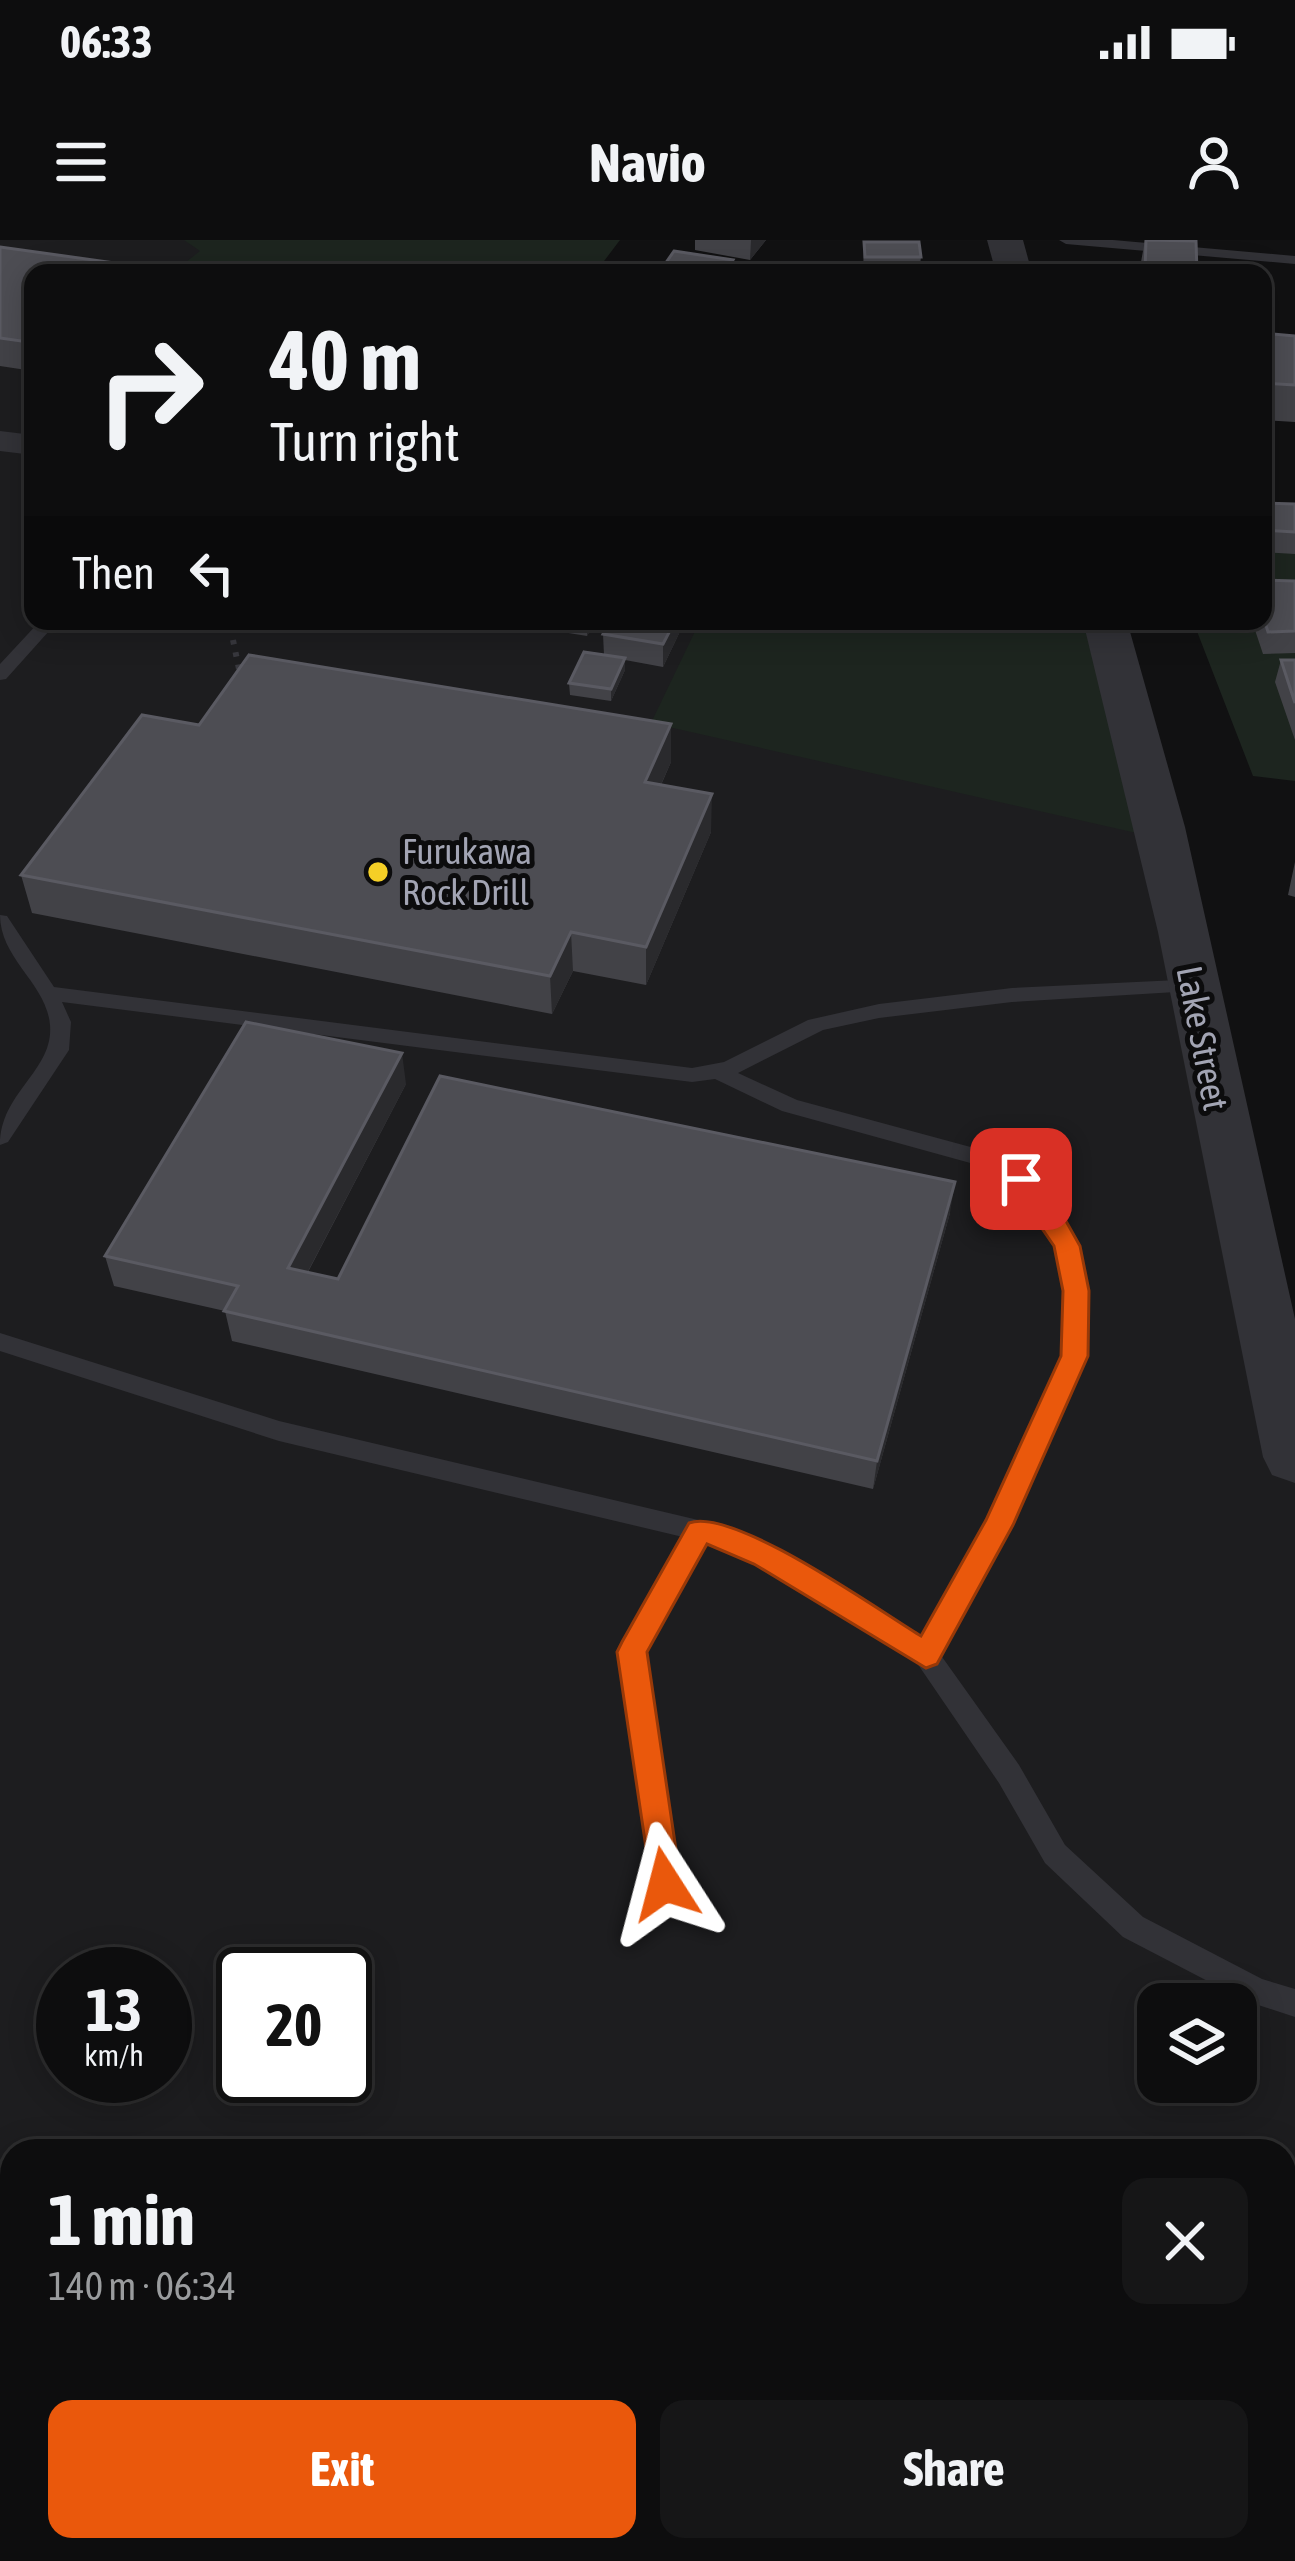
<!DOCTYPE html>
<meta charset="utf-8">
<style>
body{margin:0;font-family:"Asap Condensed",sans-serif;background:#161617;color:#f1f3f6;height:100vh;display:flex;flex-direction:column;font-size:45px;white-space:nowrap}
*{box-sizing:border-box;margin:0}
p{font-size:39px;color:#9a9c9e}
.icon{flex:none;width:66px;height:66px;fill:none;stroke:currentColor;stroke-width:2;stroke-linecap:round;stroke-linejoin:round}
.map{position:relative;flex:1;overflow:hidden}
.side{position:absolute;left:0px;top:1899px;width:1296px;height:423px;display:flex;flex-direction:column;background:#0d0d0e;border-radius:36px 36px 0 0;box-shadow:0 6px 30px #0003,0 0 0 3px #2d2d2e}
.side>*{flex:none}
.top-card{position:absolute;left:24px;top:24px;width:1248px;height:366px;border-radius:24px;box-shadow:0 6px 30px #0003,0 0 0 3px #2d2d2e;background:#0d0d0e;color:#f1f3f6;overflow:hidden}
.buttons{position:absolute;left:1137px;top:1743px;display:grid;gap:24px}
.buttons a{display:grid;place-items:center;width:120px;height:120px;border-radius:24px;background:#0d0d0e;box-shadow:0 6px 30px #0003,0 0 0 3px #2d2d2e;font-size:60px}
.speed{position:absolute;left:36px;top:1707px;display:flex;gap:24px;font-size:60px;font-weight:700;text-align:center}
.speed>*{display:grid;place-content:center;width:156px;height:156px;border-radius:50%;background:#0d0d0e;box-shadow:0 6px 30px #0003,0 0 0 3px #2d2d2e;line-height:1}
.speed small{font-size:30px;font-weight:400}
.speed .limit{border:6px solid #111;border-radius:18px;background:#fff;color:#111}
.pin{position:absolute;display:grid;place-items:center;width:102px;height:102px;color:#fff;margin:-51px;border-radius:24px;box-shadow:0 6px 18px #0006}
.me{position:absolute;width:132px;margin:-66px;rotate:351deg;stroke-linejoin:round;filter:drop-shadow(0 0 9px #0008)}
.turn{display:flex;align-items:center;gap:42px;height:252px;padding:0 48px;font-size:54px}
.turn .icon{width:156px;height:156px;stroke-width:2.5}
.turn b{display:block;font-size:84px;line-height:102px}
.then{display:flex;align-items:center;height:114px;padding:0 48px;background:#0003;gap:24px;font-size:45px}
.round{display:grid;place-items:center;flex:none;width:126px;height:126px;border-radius:24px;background:#161617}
.summary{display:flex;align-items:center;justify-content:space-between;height:204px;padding:0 48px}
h1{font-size:72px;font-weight:700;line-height:90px}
.action{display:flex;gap:24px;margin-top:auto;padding:24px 48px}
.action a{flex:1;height:138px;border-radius:24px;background:#ea580c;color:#fff;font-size:48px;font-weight:700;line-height:138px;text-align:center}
.action a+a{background:#161617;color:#f1f3f6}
.status{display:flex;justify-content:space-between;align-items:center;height:84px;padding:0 60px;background:#0d0d0e;direction:ltr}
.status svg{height:33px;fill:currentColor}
header{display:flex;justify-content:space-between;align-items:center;height:156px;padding:0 48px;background:#0d0d0e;font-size:54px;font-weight:700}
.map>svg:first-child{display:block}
.built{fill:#1d1d1f;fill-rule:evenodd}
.green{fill:#1d251f}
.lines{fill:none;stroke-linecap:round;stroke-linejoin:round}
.path{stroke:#38383e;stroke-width:6;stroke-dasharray:4.5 8;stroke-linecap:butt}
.service{fill:#323237;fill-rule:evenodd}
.minor{fill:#323237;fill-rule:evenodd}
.tertiary{fill:#323237;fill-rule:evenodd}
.wall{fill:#424247}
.shaded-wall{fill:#2a2a2d}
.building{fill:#4d4d53;stroke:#5a5a62;stroke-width:3}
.route{fill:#ea580c;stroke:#983908;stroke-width:3}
.poi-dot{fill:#f5cf26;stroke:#0c0c0d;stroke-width:4.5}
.labels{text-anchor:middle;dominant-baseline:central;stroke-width:10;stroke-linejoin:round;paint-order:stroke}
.poi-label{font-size:36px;fill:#a2a4b3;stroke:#0c0c0d;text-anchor:start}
.street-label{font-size:36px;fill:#a2a4b3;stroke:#0c0c0d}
</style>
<div class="status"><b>06:33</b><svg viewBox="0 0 49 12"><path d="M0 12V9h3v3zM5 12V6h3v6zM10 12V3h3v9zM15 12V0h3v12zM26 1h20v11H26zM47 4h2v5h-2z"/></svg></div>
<header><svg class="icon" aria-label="menu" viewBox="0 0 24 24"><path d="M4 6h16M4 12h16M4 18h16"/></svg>Navio<svg class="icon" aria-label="person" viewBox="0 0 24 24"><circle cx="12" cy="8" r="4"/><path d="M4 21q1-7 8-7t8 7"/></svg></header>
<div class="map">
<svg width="1295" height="2321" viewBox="0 0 1295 2321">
<rect width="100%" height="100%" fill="#111112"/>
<path class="built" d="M0,0h385l157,33h-509v348h1072l190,836v1104h-1295zM63,1734h102v102h-102zM243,1734h102v102h-102zM1158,1764h78v78h-78zM12,1911h1272v399h-1272z"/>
<path class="green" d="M184,0h436l-25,33h-423l28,-22z
M1263,285h32v256l-42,-5 -60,-155h70z
M700,381h405l58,218 -512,-116z"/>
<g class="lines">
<path class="path" d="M233,400l7,34"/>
<path class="service" d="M1059,0h54l182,16v8l-229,-20z
M40,381h18l-52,58 -6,1v-16z
M0,675l7,1 47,71 638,81 32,-6 84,-42 71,-16 133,-16 187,-9 3,5 -10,7 -180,11 -133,16 -56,12 -85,43 59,27 192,52 40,21 27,33 22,39 10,46 -1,65 -76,169 -71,129 79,111 46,80 78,72 119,62 33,10v28l-49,-16 -123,-64 -78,-74 -46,-80 -82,-120 -191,-116 -20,-5 -61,111 34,231 -4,9 -10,4 -10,-4 -36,-241 64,-115 -404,-96 -279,-90v-18l279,88 453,107 189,111 66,-118 76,-165 1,-65 -8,-46 -43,-60 -39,-21 -192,-53 -67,-32 -23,3 -630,-80 9,20 -2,28 -61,92 -8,3c0,-53 54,-74 50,-120 -3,-41 -50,-66 -50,-110z"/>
<path class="minor" d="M0,191l33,4v20l-33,-4z"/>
<path class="tertiary" d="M987,0h36l9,33h-36z
M1083,381h44l58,206 110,492v164l-23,-8 -9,-18 -105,-525z"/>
</g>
<path class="wall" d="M695,0h71l-16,20 -55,-10z
M1145,0l52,33h-58z
M864,2l57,15 -2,16h-56z
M0,7l33,26v98l-33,-5z
M1263,93l32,3v86l-32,-2z
M1263,263l32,1v50l-32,-2z
M1263,340l32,1v72l-32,1 -11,-33h11z
M544,381h51l-8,15 -43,-7z
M685,381l-22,46 -38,-7v10l-14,31 -41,-6 -1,-12 35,-28 -1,-21z
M1281,420h14v80l-20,-58z
M671,484v38l-10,23 50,47 -65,153 -73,-14 -21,43 -520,-101 -11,-38 178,-150z
M1295,622v35l-7,-2z
M406,844l-98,188 30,7 612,-66 -77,276 -641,-148 -7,-30 -111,-25 -9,-30z"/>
<path class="shaded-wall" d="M751,0h15l-16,20z
M108,22l2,11h-13z
M33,97v25l-5,-20z
M589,381h6l-8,15v-11z
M675,381h10l-22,46v-23z
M625,418v12l-14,31v-12z
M671,484v38l-26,58v-38z
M712,554l-1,38 -65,153v-38z
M571,692l2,39 -21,43 -2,-38z
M402,813l4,31 -112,214 -6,-30z
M955,942l-5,31 -77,276 4,-28z"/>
<path class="building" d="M1146,0l50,1 1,32h-52z
M864,2h55l2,15h-56z
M0,7l108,15 -11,11h-64v64l-5,5 -28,-4z
M674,11l59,9 -8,13h-45l-19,-3z
M760,29l32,4h-34z
M1263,93l32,3v49l-32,-2z
M1263,263l32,1v28l-32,-2z
M1263,340l32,1v50l-27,1 -5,-16z
M610,381h65l-12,23 -60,-10z
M584,412l41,6 -14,31 -42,-6z
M249,415l422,69 -26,58 67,12 -66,153 -75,-15 -21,44 -529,-101 121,-160 57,10z
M1281,420h14v43z
M246,782l156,31 -114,215 50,11 102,-203 515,106 -78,279 -653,-150 14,-25 -133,-30z"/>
<path class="route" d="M1021,930l8,3 28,32 23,41 9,45 -1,65 -75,169 -76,139 -11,4 -172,-104 -47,-20 -60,108 34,232 -5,11 -11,4 -12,-4 -36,-243 5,-10 67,-119c45,-16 189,87 232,113l65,-116 75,-164 2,-65 -9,-45 -46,-67z"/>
<circle class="poi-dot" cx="378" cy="632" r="12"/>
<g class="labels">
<g class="poi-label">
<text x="402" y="611">Furukawa<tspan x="402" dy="41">Rock Drill</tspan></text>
</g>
<g class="street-label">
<text transform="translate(1203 798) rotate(79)">Lake Street</text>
</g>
</g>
</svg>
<div class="buttons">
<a><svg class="icon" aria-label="layers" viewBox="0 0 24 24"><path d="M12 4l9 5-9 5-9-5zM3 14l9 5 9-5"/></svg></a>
</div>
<div class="speed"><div>13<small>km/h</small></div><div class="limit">20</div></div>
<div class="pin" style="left:1021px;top:939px;background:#d93025"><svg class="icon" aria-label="arrive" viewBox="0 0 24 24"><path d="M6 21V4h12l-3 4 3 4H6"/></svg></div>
<svg class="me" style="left:665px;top:1644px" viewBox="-20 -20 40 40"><path d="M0-17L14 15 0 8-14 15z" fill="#ea580c" stroke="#fff" stroke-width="4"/></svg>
<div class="top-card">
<div class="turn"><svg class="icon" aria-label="right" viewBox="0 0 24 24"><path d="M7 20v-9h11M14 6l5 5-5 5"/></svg><div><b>40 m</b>Turn right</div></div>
<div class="then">Then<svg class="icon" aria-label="left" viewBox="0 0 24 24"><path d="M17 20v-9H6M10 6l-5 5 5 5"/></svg></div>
</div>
<section class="side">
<div class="summary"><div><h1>1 min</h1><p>140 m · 06:34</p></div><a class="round"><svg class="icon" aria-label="close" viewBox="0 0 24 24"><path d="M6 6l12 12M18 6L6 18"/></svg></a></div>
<div class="action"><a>Exit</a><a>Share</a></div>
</section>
</div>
